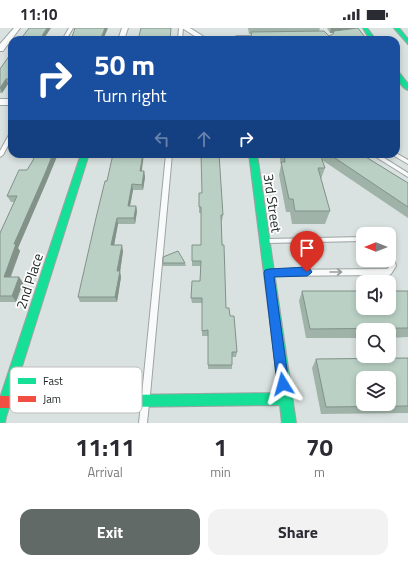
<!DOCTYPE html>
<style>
body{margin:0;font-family:"Titillium Web",sans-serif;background:#f2f2f3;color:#2b2b33;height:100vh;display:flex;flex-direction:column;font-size:15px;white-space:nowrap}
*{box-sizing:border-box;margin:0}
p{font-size:13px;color:#7c7c81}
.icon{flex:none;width:22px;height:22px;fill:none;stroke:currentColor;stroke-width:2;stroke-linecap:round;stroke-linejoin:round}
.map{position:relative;height:395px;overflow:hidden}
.details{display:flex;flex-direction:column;background:#fff;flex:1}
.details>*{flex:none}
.guide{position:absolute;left:8px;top:8px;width:392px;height:122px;border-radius:12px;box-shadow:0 2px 6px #0003;background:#1a4fa0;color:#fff;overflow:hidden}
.needle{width:26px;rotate:270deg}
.controls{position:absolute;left:356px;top:199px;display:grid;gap:8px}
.controls a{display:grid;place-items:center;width:40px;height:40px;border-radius:8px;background:#fff;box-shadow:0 2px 6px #0003;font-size:20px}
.pin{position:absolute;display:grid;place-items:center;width:34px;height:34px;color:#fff;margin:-41px -17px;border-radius:50% 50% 50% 0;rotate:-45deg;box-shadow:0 0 4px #0007}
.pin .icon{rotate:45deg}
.me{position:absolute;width:44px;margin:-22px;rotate:352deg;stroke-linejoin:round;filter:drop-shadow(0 0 3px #0008)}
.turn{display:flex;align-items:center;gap:14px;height:84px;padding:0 20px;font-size:18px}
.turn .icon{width:52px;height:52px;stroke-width:2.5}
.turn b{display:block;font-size:28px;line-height:34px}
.lanes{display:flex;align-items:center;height:38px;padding:0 20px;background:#0003;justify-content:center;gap:20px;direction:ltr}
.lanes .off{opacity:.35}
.eta{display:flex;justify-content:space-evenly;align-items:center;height:68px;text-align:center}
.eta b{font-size:24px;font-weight:700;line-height:28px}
.primary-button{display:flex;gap:8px;margin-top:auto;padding:8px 20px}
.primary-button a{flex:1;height:46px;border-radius:12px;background:#626a68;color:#fff;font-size:16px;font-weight:700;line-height:46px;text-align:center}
.primary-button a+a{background:#f2f2f3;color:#2b2b33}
.status{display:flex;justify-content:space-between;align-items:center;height:28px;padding:0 20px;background:#fff;direction:ltr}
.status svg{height:11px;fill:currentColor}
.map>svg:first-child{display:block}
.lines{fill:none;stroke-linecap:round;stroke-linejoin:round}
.lane-casing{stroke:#9ca3a1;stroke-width:2}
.street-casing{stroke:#9ca3a1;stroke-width:2}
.fast-casing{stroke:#9ca3a1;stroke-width:2}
.jam-casing{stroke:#9ca3a1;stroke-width:2}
.lane{fill:#f9fbfa;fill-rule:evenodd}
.street{fill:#f9fbfa;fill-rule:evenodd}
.fast{fill:#16e098;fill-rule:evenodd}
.jam{fill:#f24e42;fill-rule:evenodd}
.wall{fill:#a0b3a9}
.shaded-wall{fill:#829289}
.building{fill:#bad0c4;stroke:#829289;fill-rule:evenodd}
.oneway{stroke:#989c9b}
.route{fill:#1a73e8;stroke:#114b97}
.labels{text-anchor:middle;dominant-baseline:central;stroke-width:3.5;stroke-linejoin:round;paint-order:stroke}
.street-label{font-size:14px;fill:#222927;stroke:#fff}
.key{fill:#fff;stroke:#bdbfbe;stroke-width:1}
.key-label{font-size:11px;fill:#222927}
</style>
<div class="status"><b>11:10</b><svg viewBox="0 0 49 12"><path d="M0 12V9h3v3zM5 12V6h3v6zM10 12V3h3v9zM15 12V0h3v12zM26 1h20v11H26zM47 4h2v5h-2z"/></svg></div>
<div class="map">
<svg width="408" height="395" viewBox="0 0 408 395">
<rect width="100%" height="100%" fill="#d9e2e0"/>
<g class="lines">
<defs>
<path id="lane" d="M69,0h4l-7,12h-4z
M179,0h4l-1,12h-4z
M10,105h2v5l-9,17 -3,2v-6z
M396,125l12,7v4l-17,-10h5z
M166,126h6l-22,241 -1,3 -3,1 -3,-1 -1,-3z
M371,126h7l30,19v4z
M363,209v4l-96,2h-2l-1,-2 1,-2h2z
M389,221h2l1,2 4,15 -5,8 -2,1 -119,1 -2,-1 -1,-2 1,-2 2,-1 117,-1 3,-3 -2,-6h1z
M145,372l3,1 1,3 -2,19h-8l2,-19 1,-3z"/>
<path id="street" d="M14,0h6l-17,23h-3v-7z
M122,0h6l-4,12h-6z
M182,0h8l19,12h-8z
M237,8h28l3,2 -3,2 -30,-1v-2z
M0,71h12v6h-12z"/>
<path id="fast" d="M363,0h4l9,12h-6z
M394,0h5l9,11v5z
M396,42l2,1 10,13v6c-7,-3 -12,-12 -12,-20z
M81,126h8l-83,263 -1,5 -5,1v-25z
M249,126h8l39,269h-14l-2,-18 -157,2 -4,-2 -2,-4 2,-4 4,-2 156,-2z"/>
<path id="jam" d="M123,367l4,2 2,4 -2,4 -4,2 -123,1v-12z"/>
</defs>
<use href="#lane" class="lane-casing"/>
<use href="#street" class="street-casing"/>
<use href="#fast" class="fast-casing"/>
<use href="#jam" class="jam-casing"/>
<use href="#lane" class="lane"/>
<use href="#street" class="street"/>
<use href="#fast" class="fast"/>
<use href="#jam" class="jam"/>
</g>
<path class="wall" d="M248,0h72l-1,3 10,5 4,-2 1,-1h-4l-3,-5h26l14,12h-117l1,-6h-2z
M12,24v32h-4l-6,9h-2v-24z
M36,126h22l-12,29 -28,65 2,3 -9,26h8l4,6 -7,19h-16v-69l14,-31h-3l-4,-6 20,-26 5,-8z
M279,126h82l47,29v35l-86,-58 3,8 -4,11 9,32 -5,13h-33l-2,-12h-4l-7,-37 2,-10z
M142,143h2l1,6 -2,13h-10l-3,16h6l1,5 -2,13h-17l-4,21 9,6 -3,21 1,5 -4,25h-37l-2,-5 29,-116z
M199,165l24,22 -1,6h-1l5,87 4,8 7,36 -1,5h-4v12h-24v-33h-6v-33h-10l-1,-5 9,-17 1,-15h-9v-5l9,-16v-32h-2z
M163,235h22l1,3h-23z
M302,263h106v46l-19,1v-8h-26v8h-57l-7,-37z
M408,330v55l-87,1 -9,-46 4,-9z"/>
<path class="shaded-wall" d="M47,0h4l-8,12 -3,-1z
M105,0h3l-5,12h-3z
M331,0h22l-1,3 -22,2z
M6,51l2,5 -6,9 -2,-5z
M53,126h5l-12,29 -28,65 2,3 -12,32 -4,-6 10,-33z
M143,126h1l-3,23 -1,-6z
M144,143l1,6 -2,13 -1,-5z
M132,156l1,6 -4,21 -1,-5z
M136,178l1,5 -2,13 -1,-6z
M117,190l1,6 -5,27 -2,-6z
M122,217l1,6 -3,21 1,5 -4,25 -2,-5 2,-26z
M19,249l4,6 -7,19 -4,-6z"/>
<path class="building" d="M29,0h18l-7,11h25l1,-2h6l3,-9h30l-5,12h-80z
M141,0h30l-1,12h-32z
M358,0l9,12h-117v-1h2l-1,-7 73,-1 5,5 4,-2 1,-3z
M12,24v27h-6l-6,9v-19z
M36,126h17l-9,22 -30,68h2l-12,33h15l-7,19h-12v-63l17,-37h-10l12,-26h8l5,-8z
M113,126h30l-3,17h4l-2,14 -10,-1 -4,22h8l-2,12h-17l-6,27h11l-5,26h3l-5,26h-37l18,-79 9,-37h2z
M201,126h18l4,61h-2l1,30h2l2,63h3l1,8h4l3,36h-5v13h-24v-35l-6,1v-33h-11l1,-17h8l1,-20h-9v-16h9v-38h-2v-14h3z
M284,126h36l5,14h-7l12,43h-35l-2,-12h-4l-8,-37h4z
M329,126h32l47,29v24z
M178,223l7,12h-22v-6z
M302,263h61v17h26v-17h19v37l-98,1z
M408,330v48l-82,1 -10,-48zM363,350h26v26h-26z"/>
<defs><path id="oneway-shaft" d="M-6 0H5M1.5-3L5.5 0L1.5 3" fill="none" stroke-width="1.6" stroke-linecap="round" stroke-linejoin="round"/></defs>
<use class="oneway" href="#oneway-shaft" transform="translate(336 244)"/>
<path class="route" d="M307,239l3,2 2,3 -2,2 -3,2 -33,1 15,107 -1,4 -5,2 -4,-2 -2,-4 -13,-111 1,-3 4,-1z"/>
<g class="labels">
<g class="street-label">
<text transform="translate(273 175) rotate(82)">3rd Street</text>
<text transform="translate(29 253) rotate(-72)">2nd Place</text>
</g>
</g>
<rect x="10" y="339" width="132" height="46" rx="6" class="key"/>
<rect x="18" y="350" width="18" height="6" fill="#16e098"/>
<rect x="18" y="368" width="18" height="6" fill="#f24e42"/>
<g class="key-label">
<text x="43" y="357">Fast</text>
<text x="43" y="375">Jam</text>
</g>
</svg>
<div class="controls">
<a><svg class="needle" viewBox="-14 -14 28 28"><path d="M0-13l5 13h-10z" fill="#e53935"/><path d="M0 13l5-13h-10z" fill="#7c7c81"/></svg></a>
<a><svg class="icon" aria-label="sound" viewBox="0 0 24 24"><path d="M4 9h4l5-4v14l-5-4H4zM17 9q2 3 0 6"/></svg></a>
<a><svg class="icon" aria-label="search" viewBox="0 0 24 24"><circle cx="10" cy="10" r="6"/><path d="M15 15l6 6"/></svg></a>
<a><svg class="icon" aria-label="layers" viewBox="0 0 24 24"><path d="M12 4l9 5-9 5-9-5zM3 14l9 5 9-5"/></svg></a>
</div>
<div class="pin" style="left:307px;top:244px;background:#d93025"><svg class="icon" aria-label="arrive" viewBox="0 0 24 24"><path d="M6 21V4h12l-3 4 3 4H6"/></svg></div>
<svg class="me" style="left:283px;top:356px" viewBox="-20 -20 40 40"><path d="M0-17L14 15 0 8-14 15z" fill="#1a73e8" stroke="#fff" stroke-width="4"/></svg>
<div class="guide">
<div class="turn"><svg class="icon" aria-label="right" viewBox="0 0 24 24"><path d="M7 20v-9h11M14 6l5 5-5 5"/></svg><div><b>50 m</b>Turn right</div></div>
<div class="lanes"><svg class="icon off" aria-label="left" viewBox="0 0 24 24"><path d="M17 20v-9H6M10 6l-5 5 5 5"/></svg><svg class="icon off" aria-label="ahead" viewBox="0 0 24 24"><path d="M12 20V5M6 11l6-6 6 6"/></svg><svg class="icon" aria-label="right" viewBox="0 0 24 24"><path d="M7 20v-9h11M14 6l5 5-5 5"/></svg></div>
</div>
</div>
<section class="details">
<div class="eta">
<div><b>11:11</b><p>Arrival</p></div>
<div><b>1</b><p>min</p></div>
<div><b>70</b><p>m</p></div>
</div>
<div class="primary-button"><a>Exit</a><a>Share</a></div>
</section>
